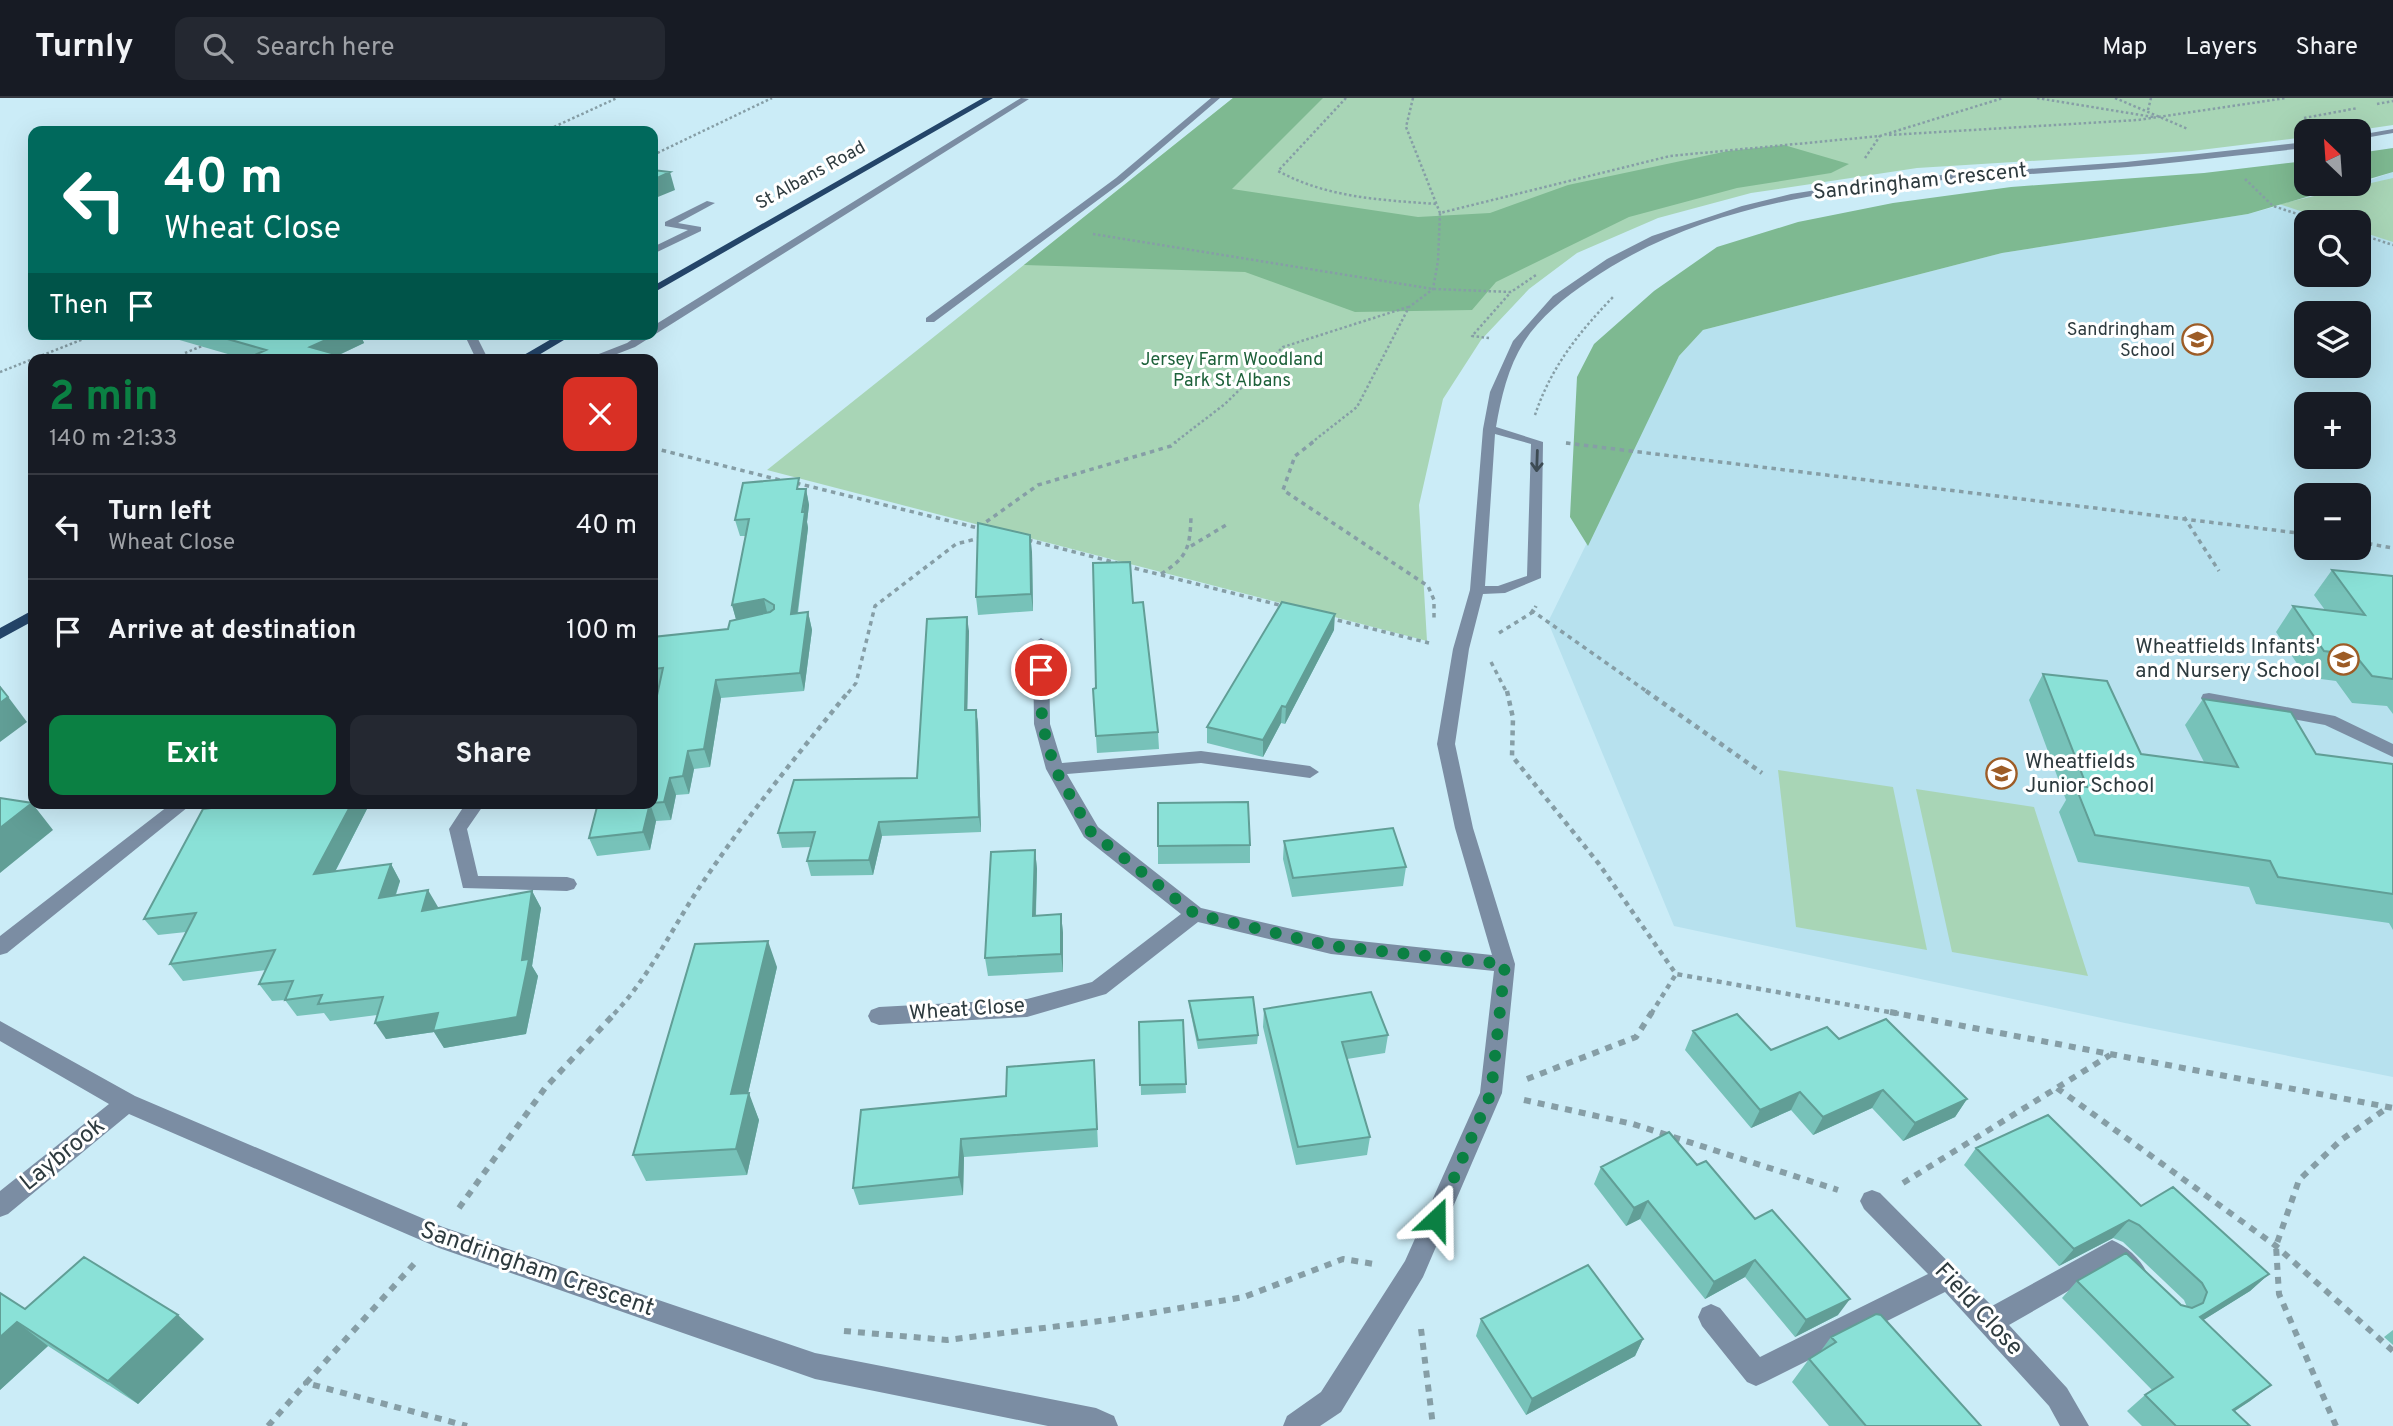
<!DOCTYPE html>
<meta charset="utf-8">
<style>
body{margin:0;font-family:Overpass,sans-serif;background:#242831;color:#f1f3f6;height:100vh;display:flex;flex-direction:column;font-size:26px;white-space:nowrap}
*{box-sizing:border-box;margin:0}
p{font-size:23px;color:#9ea1a6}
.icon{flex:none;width:38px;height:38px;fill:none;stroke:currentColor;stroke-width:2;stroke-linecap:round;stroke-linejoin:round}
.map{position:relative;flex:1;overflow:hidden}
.drawer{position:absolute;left:28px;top:256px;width:630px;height:455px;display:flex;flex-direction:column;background:#171b24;border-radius:14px;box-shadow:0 7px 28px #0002}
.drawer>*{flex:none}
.hud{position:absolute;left:28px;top:28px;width:630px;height:214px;border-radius:14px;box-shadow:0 7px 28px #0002;background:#00695c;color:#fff;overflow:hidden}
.needle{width:46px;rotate:335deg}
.buttons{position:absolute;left:2294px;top:21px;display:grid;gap:14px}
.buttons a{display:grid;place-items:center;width:77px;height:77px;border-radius:14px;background:#171b24;box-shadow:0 7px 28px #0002;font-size:35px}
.pin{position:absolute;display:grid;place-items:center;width:60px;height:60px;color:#fff;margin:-30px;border:4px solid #fff;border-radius:50%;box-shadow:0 2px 7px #0007}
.me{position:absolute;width:77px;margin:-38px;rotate:23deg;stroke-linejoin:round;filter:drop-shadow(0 0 5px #0008)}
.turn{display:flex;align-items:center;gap:24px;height:147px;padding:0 21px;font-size:32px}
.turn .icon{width:91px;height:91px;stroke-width:2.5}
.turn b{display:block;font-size:49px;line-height:60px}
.then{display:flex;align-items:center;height:66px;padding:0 21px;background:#0003;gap:14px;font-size:26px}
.round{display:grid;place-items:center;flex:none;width:74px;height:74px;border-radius:14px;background:#242831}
.head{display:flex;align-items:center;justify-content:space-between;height:119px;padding:0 21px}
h1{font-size:42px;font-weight:700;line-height:52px;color:#0b8043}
.primary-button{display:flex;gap:14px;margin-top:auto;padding:14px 21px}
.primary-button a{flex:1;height:80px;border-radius:14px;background:#0b8043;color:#fff;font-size:28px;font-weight:700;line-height:80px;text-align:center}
.primary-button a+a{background:#242831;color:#f1f3f6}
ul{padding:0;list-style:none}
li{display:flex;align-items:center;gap:21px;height:105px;padding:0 21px;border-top:2px solid #363941}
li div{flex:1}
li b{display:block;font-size:26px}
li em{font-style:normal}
header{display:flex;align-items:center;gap:42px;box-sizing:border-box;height:98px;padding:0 35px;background:#171b24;border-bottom:2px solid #363941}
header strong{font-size:33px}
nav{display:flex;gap:38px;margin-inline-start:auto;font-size:24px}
.search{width:490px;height:63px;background:#242831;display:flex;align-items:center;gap:18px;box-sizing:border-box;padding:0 24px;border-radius:14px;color:#9ea1a6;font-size:26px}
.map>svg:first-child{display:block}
.built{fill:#b7e1ee;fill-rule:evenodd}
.green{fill:#a8d5b6}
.forest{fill:#7eb991}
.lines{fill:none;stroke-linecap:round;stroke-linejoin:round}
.path-far3{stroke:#869ea6;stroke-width:2.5;stroke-dasharray:2.5 2.5;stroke-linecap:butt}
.path-far2{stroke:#869ea6;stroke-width:3.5;stroke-dasharray:4.5 4.5;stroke-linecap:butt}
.path-far1{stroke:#869ea6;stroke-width:4.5;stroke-dasharray:5 5;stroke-linecap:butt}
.path{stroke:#869ea6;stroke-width:6;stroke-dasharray:7 7;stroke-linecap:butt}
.minor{fill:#7b8da3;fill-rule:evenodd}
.major{fill:#244569;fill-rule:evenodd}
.wall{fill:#77c2b9}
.shaded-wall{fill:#619e96}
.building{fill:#8ae1d7;stroke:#619e96;stroke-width:2}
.oneway{stroke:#3d4b53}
.route{stroke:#0b8043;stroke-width:12;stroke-dasharray:0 21.6}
.labels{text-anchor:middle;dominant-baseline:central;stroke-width:6;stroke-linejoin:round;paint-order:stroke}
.far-street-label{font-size:18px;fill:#2e3b3f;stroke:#fff}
.far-poi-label{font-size:18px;fill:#2e3b3f;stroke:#fff;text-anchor:end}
.far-park-label{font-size:18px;fill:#1d613a;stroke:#fff}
.street-label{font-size:21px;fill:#2e3b3f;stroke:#fff}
.poi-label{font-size:21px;fill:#2e3b3f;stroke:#fff;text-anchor:end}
.near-street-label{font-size:24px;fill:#2e3b3f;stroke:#fff}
</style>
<header>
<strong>Turnly</strong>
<div class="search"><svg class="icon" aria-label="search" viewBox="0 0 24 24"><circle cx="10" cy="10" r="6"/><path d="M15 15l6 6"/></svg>Search here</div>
<nav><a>Map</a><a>Layers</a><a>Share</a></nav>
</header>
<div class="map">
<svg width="2393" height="1328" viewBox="0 0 2393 1328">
<rect width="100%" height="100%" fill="#cbecf7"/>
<path class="built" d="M2393,74v905l-268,-54 -451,-97 -126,-304 131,-266 24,-26 299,-77 246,-39 111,-30zM2306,124h53v53h-53zM2306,215h53v53h-53zM2306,306h53v53h-53zM2306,397h53v53h-53z"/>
<path class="green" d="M1233,0h1160v27l-41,6h-46v6l-114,14 -275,17 -166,25 -93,25 -81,35 -48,36 -48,51 -38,59 -24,106 8,136 -660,-171z
M2393,80v64l-34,-11v-9h-26l-54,-18z
M1778,672l115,17 34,163 -131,-23z
M1916,691l118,18 54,169 -136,-24z"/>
<path class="forest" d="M1233,0h90l-91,91 186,28 72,-4 78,-28 160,-34 56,-6 65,19 -18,9 -94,15 -108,29 -133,65 -24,28 -117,2 -110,-40 -221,-7z
M2393,50v24l-34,10v-29z
M2306,63v23h45l-103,30 -246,39 -299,77 -24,26 -91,190 -18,-29 7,-140 17,-33 60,-53 63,-44 81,-25 95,-19 118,-16 193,-14z"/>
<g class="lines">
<path class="path-far3" d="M1346,0l-68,73c50,27 103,29 159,33
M1413,0l-7,29 34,86
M2037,0l116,19
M2115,0l73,31
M2377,6l16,-3
M2148,12l3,-12
M2304,20l54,-10
M545,33l72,-33
M1889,37l249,-15 148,-22
M653,57l119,-57
M1865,60l15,-22
M2245,81l28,27 49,16
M1093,136l340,55 78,3 25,-17
M2359,136l34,11
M1489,240l-17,-2 38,-43
M185,255l22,-9
M0,274l96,-38
M1535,317c16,-48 44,-83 79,-119
M1174,345l51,-39 58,-57 125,-40
M1311,345l46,-36 52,-100 24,-18 5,-28 2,-48 230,-57 210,-20 123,-38
M1566,345h4"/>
<path class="path-far2" d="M1313,344l-18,14 -12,34 145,96 6,14v22
M1566,345l740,91
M653,350l131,33
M796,385l186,46
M2184,419l35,54
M979,429l59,-42 133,-39 5,-4
M1028,442l89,23
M2359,444l34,6
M1191,448l35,-21
M1126,468l157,40
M1161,476c27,-17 29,-27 30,-58
M1531,512l118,83
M1329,520l100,25
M1499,535l34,-21 3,-6
M1491,564l16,31
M848,595l8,-10 19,-77 81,-62 28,-7"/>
<path class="path-far1" d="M1507,593l6,27 -1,38 87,108 77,110 224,40
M1646,593l116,82
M614,916c37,-39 59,-88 89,-132 45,-67 96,-129 146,-191
M1651,916l25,-40"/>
<path class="path" d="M1890,914l503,96
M1527,981l109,-42 16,-25
M2057,990l219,158 117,105
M1524,1002l109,24 205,66
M1903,1085l207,-128
M459,1110l86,-120 71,-76
M414,1166l-108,119 161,43
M1421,1231l12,97
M844,1233l103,9 169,-21 128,-22 99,-38 31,5
M268,1328l38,-43
M2336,1328l-57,-132 -3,-48 23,-66 42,-40 46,-32"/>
<path class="minor" d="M1021,0l8,1 -394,248 -31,12h-18l41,-16 13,-9h13v-8z
M1211,0h9l-98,84 -188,140h-8v-4l190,-140z
M2393,31v4l-34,6v-4z
M2306,44v6c-77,8 -154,18 -232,23 -164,12 -344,13 -485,110 -24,16 -49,36 -65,61 -16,25 -23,56 -28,85l47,15 -2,136 -36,15 -22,1 -14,55 -14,95 18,84 42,136 -13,129 -79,184 -82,135 -21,14h-37l4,-10 34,-24 84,-131 75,-168 14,-122 -163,-17 -133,-32 -92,72 -7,2 -72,21 -148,8 -8,-3 -3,-6 3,-6 8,-3 148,-8 65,-17 89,-68 -97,-77 -38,-68 -12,-45 -1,-81 8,-5 8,5 1,81 12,39 139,-12 109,15 9,6 -9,6 -109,-15 -134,11 31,53 103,81 130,30 161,17 -37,-127 -18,-84 16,-95 17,-59 13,-161 7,-37 23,-51 40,-45 54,-37 45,-23 90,-30 49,-12 95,-15 240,-17zM1495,336l36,10 -4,132 -29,10h-13z
M707,103l8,2 -37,20 23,4v4l-48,23v-7l35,-17 -23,-4v-4z
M471,236h14l-7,5 10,20h-12l-10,-21z
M2209,595l126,23 58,28v13l-68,-32 -122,-23 -2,-4 2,-4z
M172,705h21l-186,150 -7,2v-19z
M466,705h19l-18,26 11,47 89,1 7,2 3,5 -3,5 -7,2 -104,-3 -14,-59z
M0,923l135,75 308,131 372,126 281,55 18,8 4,10h-70l-233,-47 -376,-131 -310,-134 -121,100 -8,3v-26l109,-87 -109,-63z
M1872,1092l8,3 112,113 120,-66c14,6 29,19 35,33l-4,8 -9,4 -9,-4 -15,-14 -101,58 58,63 22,38h-29l-11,-20 -104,-114 -180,90 -9,4 -9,-4 -45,-56 -4,-9 4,-9 9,-4 9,4 40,49 168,-83 -64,-65 -4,-8 4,-8z"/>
<path class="major" d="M983,0h10l-340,195v-7z
M560,236h14l-42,25h-15z
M33,512v11l-33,18v-11z"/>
</g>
<path class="wall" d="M173,236h187l4,9 -25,12 14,4h-108l-69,-20z
M801,391h5l3,16 -2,17 1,6 -10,85 10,-1 4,18 -8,61 -83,7 -11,69 -16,2 -5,25 -13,1 -5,25 -15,1 -6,29 -53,6 -8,-18 9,-35h55l6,-116h-6v-50l75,-8 8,-10 -4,-14 14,-69h-6l-5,-16z
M1032,454l1,59 -55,4 -2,-18z
M2332,472l61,6v138l-6,-8 -35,-3 -16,-22 -30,-4 -30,-45 17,-26 32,4 -11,-15z
M1133,505l25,129 1,17 -62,4 -4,-64 3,-1z
M1334,532l-49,94 -4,-1 -18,34 -56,-14v-16z
M969,533l-2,79h9l2,14 3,108 -99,4 -9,39 -62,1 -4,-15 4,-14 -29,1 -4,-15 139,-55z
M2043,576l98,80 63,8 -19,-37 18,-26 113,55 77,10v166l-4,-7 -133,-19 -7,-17 -171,-25 -19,-50 7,-12 -37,-100z
M352,705h14l2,4 -33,65 56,-8 9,17 -4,14 42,12 -1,1 95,-17 9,17 -9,58 6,10 -12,58 -82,14 -10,-16 -48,7 -9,-24 -47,6 -6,-8 -27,3 -12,-16 -13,1 -13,-17 7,-14 -83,11 -13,-17 16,-32 -28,3 -14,-16z
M1284,743l122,26 -3,19 -111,11 -9,-38z
M1250,747v18l-92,1v-18z
M1035,752l2,19 -1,47 25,-2 2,19v39l-75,4 -3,-18z
M777,869l-29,126 11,27 -12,55 -101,6 -13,-26z
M1189,903l69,34 -1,9 -59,5 -8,-39z
M1264,911l124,26 -3,18 -38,6 23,78 -3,18 -71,10 -33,-138z
M1183,922l3,73 -45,2 -2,-73z
M1693,933l78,19 68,-11 128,60 -12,18 -52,24 -31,-33 -59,27 -22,-25 -40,18 -66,-78z
M1095,980l3,69 -134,10 -1,38 -104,10 -6,-17 153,-92z
M1976,1050l165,58 128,68 -19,17 -47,29 68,65 -21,16 -15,10 15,15h-108l-15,-15 18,-16 7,-5 -90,-92 15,-17 110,26 -3,-7 -61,-58 -10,-4 -54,28 -95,-101z
M1697,1067l141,150 -43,22 -50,-60 -40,22 -65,-80 -14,7 -32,-42 7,-17z
M25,1211l179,30 -66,65 -90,-58 -48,44z
M1481,1221l162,20 -8,17 -109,59 -50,-79z
M2393,1232v15l-9,-8z
M1831,1239l150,89h-152l-37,-44 17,-23 11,-7z"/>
<path class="shaded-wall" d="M670,74l5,18 -22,9v-19z
M339,236h21l4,9 -34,16 -20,-12z
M806,391l3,16 -2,17 1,6 -13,103 -4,-17z
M1030,437l2,17 1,59 -2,-17z
M764,501l4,17 -31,7 -5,-18z
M808,514l4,18 -8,61 -4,-18z
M1335,516l-1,16 -49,94 1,-17z
M967,519l2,14 -2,94 -2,-15z
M716,582l5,18 -11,69 -6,-18z
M0,588l27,36 -27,20z
M1282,608l-1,17 -18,34v-17z
M976,612l2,14 3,108 -2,-15z
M688,653l6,18 -5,25 -6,-18z
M670,680l6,17 -5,25 -7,-18z
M32,705l21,27 -53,43v-45z
M352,705h14l2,4 -43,84 -11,-17z
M650,705l6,18 -6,29 -7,-18z
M879,724l3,14 -9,39 -4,-15z
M1035,752l2,19 -2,66 -2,-19z
M391,766l9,17 -11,33 -10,-16z
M428,792l10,17 -6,21 -10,-17z
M532,793l9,17 -9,58 6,10 -12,58 -82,14 -10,-16 -48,7 -11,-16 147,-63z
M1061,816l2,19v39l-2,-18z
M768,843l9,26 -35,153 -11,-26z
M1883,992l-11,18 -59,27 10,-18z
M1800,994l-9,18 -40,18 9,-18z
M749,995l10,27 -12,55 -11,-26z
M1967,1001l-12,18 -52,24 12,-18z
M961,1041l3,18 -1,38 -4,-18z
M1648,1103l-8,18 -14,7 8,-18z
M2129,1122l-16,18 -54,28 15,-17z
M1755,1162l-10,17 -40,22 9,-17z
M2269,1176l-19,17 -69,43 19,-17z
M1850,1201l-12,16 -43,22 11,-17z
M178,1217l26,24 -66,65 -30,-23z
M17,1224l31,24 -48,44v-53z
M1643,1241l-8,17 -109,59 6,-16z
M2271,1287l-21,16 -37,24 20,-15z"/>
<path class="building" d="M653,72l17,2 -17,8z
M210,236h129l-29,13 43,12h-107l20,-9z
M799,380l-2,11h9l-4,23h3l-14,102 17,-2 -8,61 -84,7 -12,69 -16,2 -5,25 -13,2 -6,24 -11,1v-89l10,-46 -10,1v-32l75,-8 2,-8 40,-9 4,-3v-4l-10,-6 -32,6 17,-86 -14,1 8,-37z
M978,425l52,12 1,59 -55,3z
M1130,464l3,41 10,-1 15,130 -62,4 -3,-47 3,-1 -3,-125z
M2332,472l61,6v103l-21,-3 -17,-21 -31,-4 -31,-45 72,9z
M1282,504l53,12 -49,93 -4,-1 -19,34 -56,-13z
M967,519l-2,93h11l3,107 -100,5 -10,38 -62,1 8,-29 -37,1 16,-53 123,-2 10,-159z
M2043,576l64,7 34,73 97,13 -35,-68 88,13 25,42 77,10v130l-115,-17 -8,-16 -175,-26 -20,-50 12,2z
M0,589l8,10 -8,6z
M0,700l32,5 -32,25z
M1248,704l2,43 -92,1v-43z
M252,705h100l-38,71 77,-10 -12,34 49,-8 -6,21 110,-20 -10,69 7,-1 -12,58 -84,14 5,-18 -63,10 8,-26 -65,7 4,-9 -37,5 8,-19 -34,3 16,-34 -105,14 26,-51 -52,6 59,-110z
M598,705h52l-7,29 -54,6z
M1393,730l13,39 -113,11 -9,-37z
M1035,752l-2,66 28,-2v40l-76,4 6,-106z
M768,843l-37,153 18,-1 -13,56 -103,6 62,-211z
M1371,894l17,43 -46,7 28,95 -72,10 -34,-138z
M1253,899l5,38 -60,5 -9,-39z
M1737,916l34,36 56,-23 12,12 47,-20 81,80 -52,24 -32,-33 -60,27 -23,-25 -40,18 -67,-79z
M1183,922l3,64 -46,1 -1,-63z
M1094,962l3,69 -136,10 -2,38 -106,11 8,-78 145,-14 1,-29z
M2048,1017l93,91 32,-19 96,87 -69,43 71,68 -38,25 17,16h-74l-31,-31 28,-18 -96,-96 49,-28 55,52 11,3 11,-5 4,-11 -5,-9 -63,-58 -10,-5 -55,29 -98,-101z
M1669,1034l28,33 9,-4 49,58 17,-9 78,89 -44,21 -51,-60 -41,22 -66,-81 -14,7 -33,-41z
M84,1159l94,58 -70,66 -91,-59 -17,15v-44l25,16z
M1588,1167l55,74 -111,60 -51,-80z
M1876,1216l5,1 100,111h-115l-57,-67 27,-17 -5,-5z"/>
<defs><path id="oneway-shaft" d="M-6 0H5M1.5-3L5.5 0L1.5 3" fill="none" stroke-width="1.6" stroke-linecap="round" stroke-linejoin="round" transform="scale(1.75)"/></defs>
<use class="oneway" href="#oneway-shaft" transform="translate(1537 363) rotate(92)"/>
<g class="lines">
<path class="route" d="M1041,572l1,54 13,45 36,63 104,82 136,32 174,18 -14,129 -55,126"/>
</g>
<defs>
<symbol id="school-ring" viewBox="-11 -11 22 22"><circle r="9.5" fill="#fff" stroke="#9d5c26" stroke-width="1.5"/><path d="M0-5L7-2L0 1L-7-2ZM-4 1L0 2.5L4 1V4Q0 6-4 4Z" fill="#9d5c26"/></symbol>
</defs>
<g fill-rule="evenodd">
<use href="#school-ring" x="2180" y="224" width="35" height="35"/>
<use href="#school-ring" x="2326" y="544" width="35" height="35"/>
<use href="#school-ring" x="1984" y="658" width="35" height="35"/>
</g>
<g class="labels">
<g class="far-street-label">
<text transform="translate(811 78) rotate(-29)">St Albans Road</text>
</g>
<g class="far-poi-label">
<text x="2175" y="232">Sandringham<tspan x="2175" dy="21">School</tspan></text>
</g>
<g class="far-park-label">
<text x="1232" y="262">Jersey Farm Woodland<tspan x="1232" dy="21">Park St Albans</tspan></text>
</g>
<g class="street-label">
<text transform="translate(1920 84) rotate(-6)">Sandringham Crescent</text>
<text transform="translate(967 912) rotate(-4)">Wheat Close</text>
</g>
<g class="poi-label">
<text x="2320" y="549">Wheatfields Infants'<tspan x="2320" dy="24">and Nursery School</tspan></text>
<text x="2025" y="664" text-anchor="start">Wheatfields<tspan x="2025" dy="24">Junior School</tspan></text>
</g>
<g class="near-street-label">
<text transform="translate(63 1057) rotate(-39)">Laybrook</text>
<text transform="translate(537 1172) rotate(19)">Sandringham Crescent</text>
<text transform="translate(1978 1212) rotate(47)">Field Close</text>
</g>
</g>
</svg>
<div class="buttons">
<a><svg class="needle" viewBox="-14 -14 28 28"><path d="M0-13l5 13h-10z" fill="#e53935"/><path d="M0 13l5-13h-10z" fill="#9ea1a6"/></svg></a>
<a><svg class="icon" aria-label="search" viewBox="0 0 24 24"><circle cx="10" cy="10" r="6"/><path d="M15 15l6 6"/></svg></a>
<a><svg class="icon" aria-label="layers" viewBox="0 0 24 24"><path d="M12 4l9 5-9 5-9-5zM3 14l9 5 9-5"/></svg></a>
<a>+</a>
<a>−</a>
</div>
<div class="pin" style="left:1041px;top:572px;background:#d93025"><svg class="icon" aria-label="arrive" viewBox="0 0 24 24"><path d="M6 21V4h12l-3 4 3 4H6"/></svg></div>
<svg class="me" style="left:1436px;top:1121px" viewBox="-20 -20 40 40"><path d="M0-17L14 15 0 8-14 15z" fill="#0b8043" stroke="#fff" stroke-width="4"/></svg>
<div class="hud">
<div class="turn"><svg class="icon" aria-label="left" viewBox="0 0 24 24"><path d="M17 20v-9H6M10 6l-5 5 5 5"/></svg><div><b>40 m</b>Wheat Close</div></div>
<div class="then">Then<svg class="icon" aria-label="arrive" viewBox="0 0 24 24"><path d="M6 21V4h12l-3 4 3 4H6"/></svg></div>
</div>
<section class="drawer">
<div class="head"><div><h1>2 min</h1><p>140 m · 21:33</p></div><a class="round" style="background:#d93025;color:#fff"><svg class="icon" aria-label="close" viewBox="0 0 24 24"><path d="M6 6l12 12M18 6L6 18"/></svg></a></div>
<ul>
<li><svg class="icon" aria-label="left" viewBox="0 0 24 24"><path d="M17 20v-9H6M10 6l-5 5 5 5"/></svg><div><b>Turn left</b><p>Wheat Close</p></div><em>40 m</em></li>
<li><svg class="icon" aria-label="arrive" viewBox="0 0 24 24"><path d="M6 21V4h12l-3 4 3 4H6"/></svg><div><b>Arrive at destination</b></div><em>100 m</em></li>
</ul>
<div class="primary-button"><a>Exit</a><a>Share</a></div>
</section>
</div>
